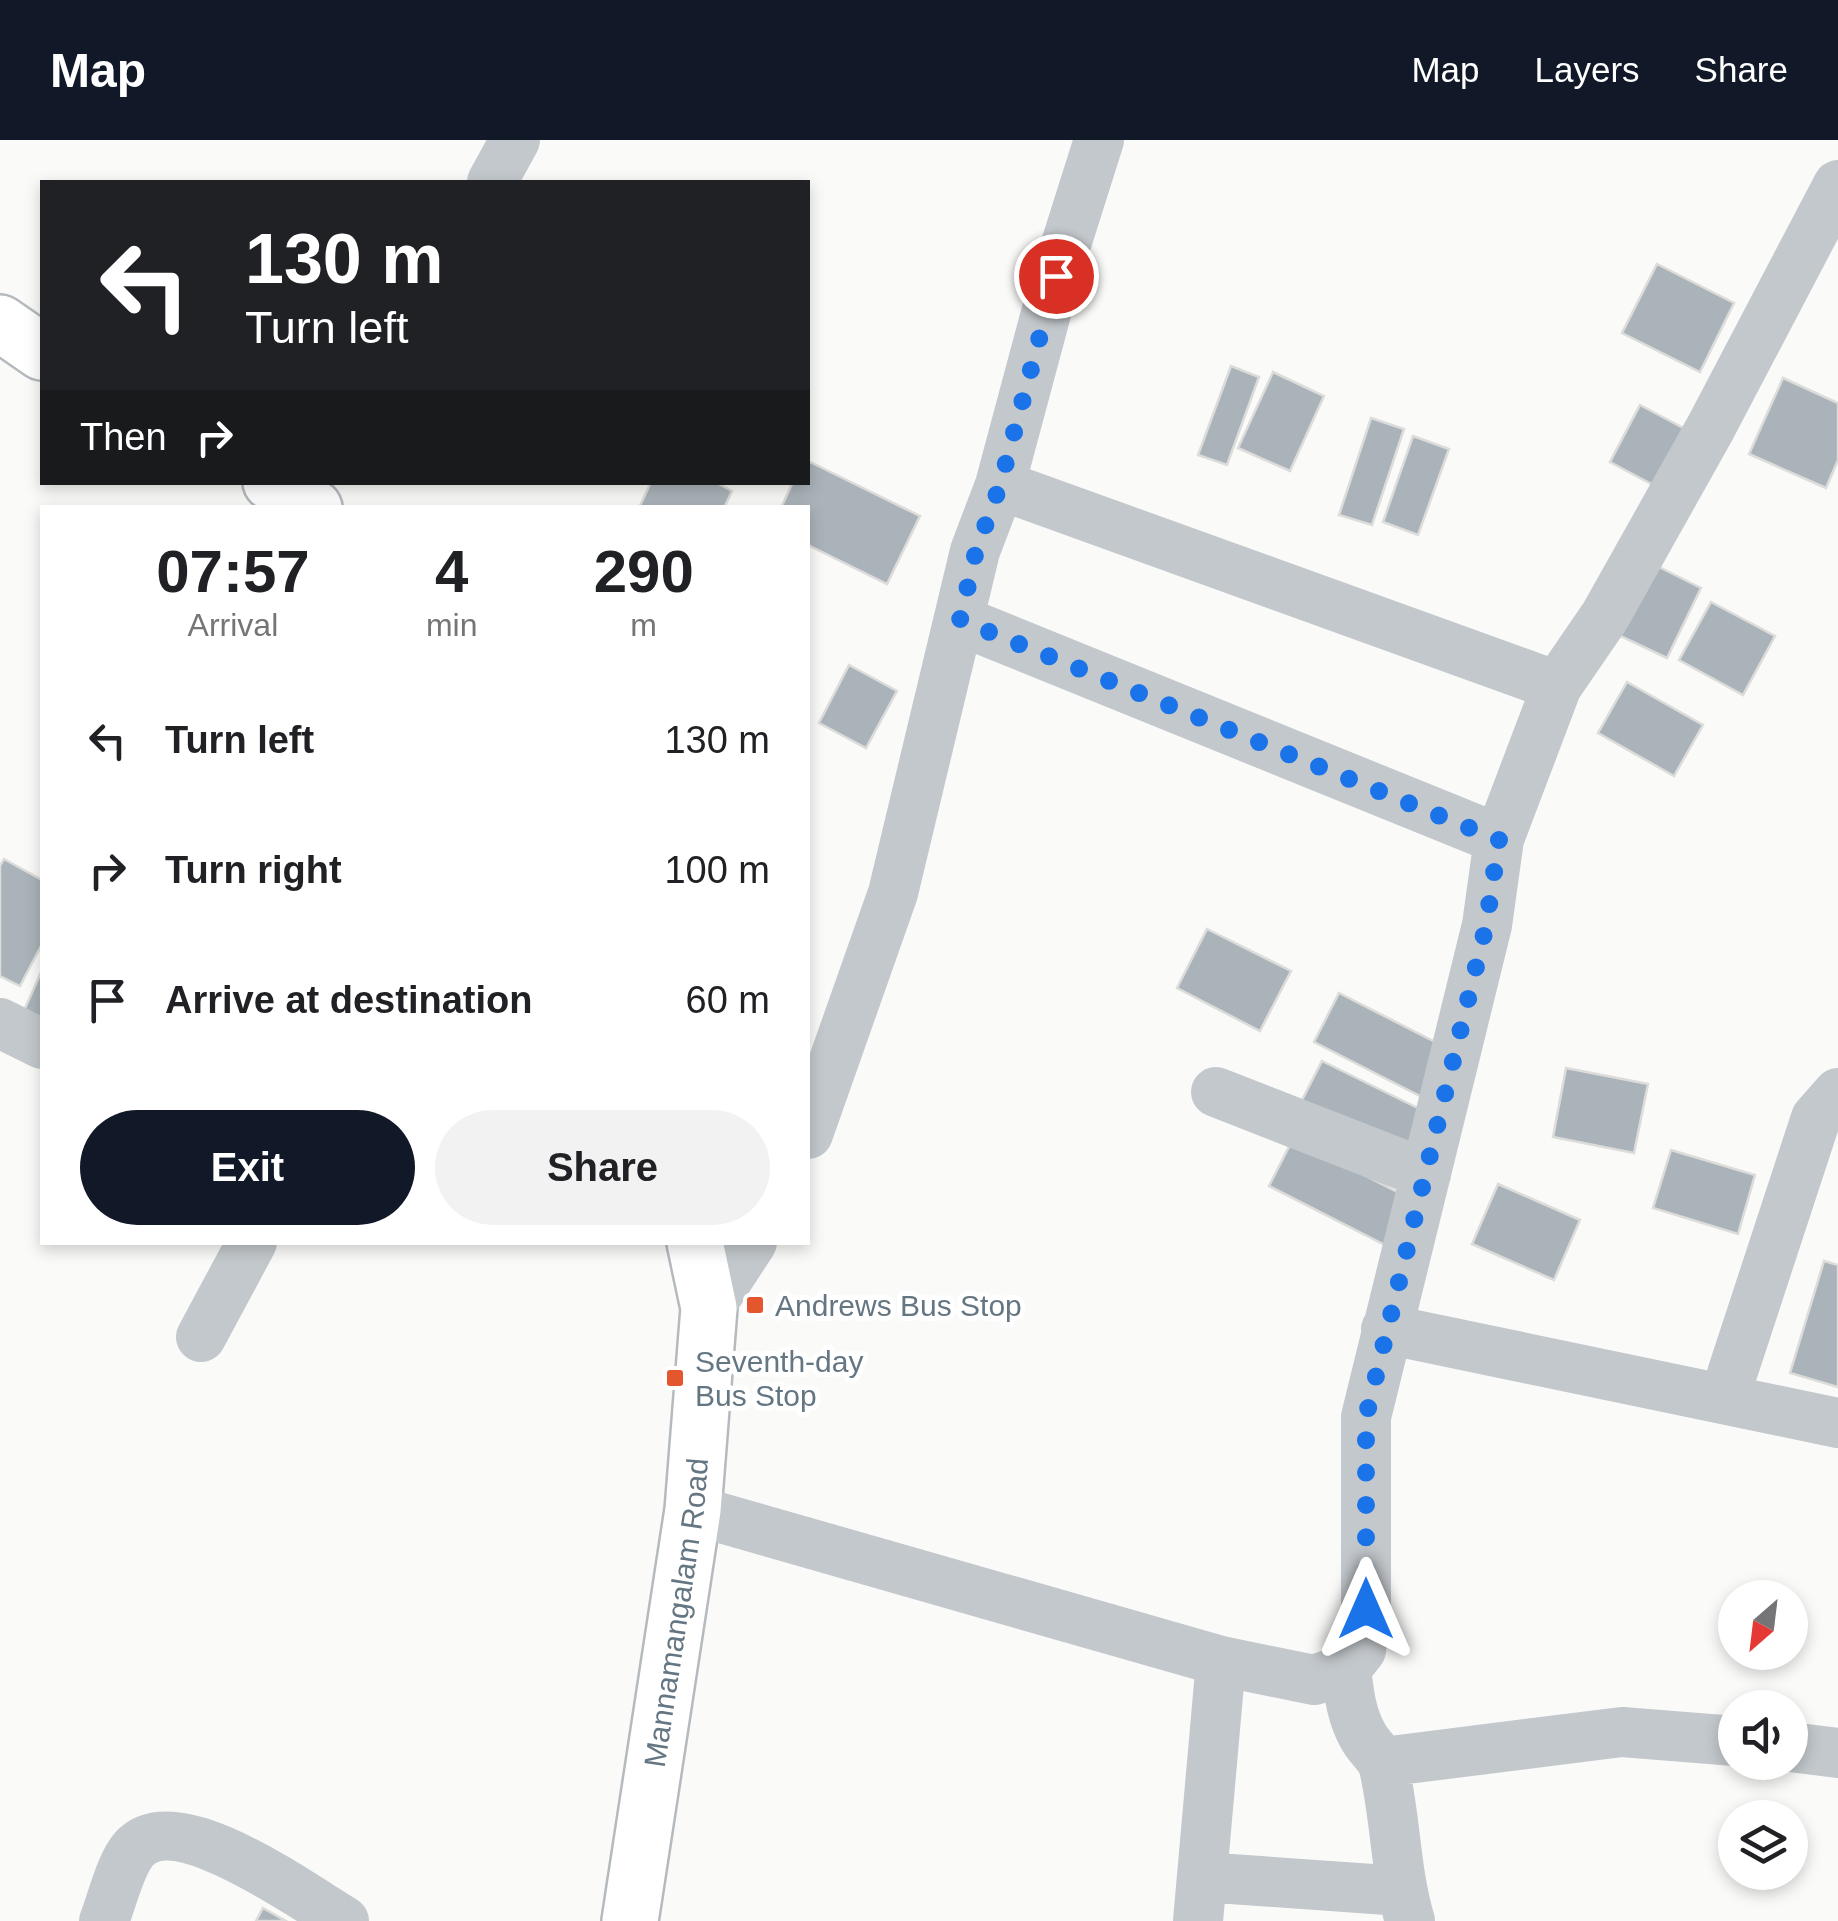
<!DOCTYPE html>
<style>
body{margin:0;font-family:Helvetica,sans-serif;background:#f2f2f2;color:#202124;height:100vh;display:flex;flex-direction:column;font-size:38px;white-space:nowrap}
*{box-sizing:border-box;margin:0}
p{font-size:32px;color:#757577}
.icon{flex:none;width:55px;height:55px;fill:none;stroke:currentColor;stroke-width:2;stroke-linecap:round;stroke-linejoin:round}
.map{position:relative;flex:1;overflow:hidden}
.drawer{position:absolute;left:40px;top:365px;width:770px;height:740px;display:flex;flex-direction:column;background:#fff;border-radius:0px;box-shadow:0 5px 15px #0003}
.drawer>*{flex:none}
.top-card{position:absolute;left:40px;top:40px;width:770px;height:305px;border-radius:0px;box-shadow:0 5px 15px #0003;background:#202124;color:#fff;overflow:hidden}
.needle{width:65px;rotate:208deg}
.fabs{position:absolute;left:1718px;top:1440px;display:grid;gap:20px}
.fabs a{display:grid;place-items:center;width:90px;height:90px;border-radius:50%;background:#fff;box-shadow:0 5px 15px #0003;font-size:50px}
.pin{position:absolute;display:grid;place-items:center;width:85px;height:85px;color:#fff;margin:-42px;border:5px solid #fff;border-radius:50%;box-shadow:0 2px 10px #0007}
.me{position:absolute;width:110px;margin:-55px;rotate:0deg;stroke-linejoin:round;filter:drop-shadow(0 0 8px #0008)}
.turn{display:flex;align-items:center;gap:35px;height:210px;padding:0 40px;font-size:45px}
.turn .icon{width:130px;height:130px;stroke-width:2.5}
.turn b{display:block;font-size:70px;line-height:85px}
.then{display:flex;align-items:center;height:95px;padding:0 40px;background:#0003;gap:20px;font-size:38px}
.eta{display:flex;justify-content:space-evenly;align-items:center;height:170px;text-align:center}
.eta b{font-size:60px;font-weight:600;line-height:70px}
.action{display:flex;gap:20px;margin-top:auto;padding:20px 40px}
.action a{flex:1;height:115px;border-radius:60px;background:#111827;color:#fff;font-size:40px;font-weight:600;line-height:115px;text-align:center}
.action a+a{background:#f2f2f2;color:#202124}
ul{padding:0;list-style:none}
li{display:flex;align-items:center;gap:30px;height:130px;padding:0 40px}
li div{flex:1}
li b{display:block;font-size:38px}
li em{font-style:normal}
header{display:flex;align-items:center;gap:60px;box-sizing:border-box;height:140px;padding:0 50px;background:#111827;color:#fff}
header strong{font-size:48px}
nav{display:flex;gap:55px;margin-inline-start:auto;font-size:35px}
.map>svg:first-child{display:block}
.building{fill:#aab3b9;stroke:#dcdcda;stroke-width:2.5}
.lines{fill:none;stroke-linecap:round;stroke-linejoin:round}
.major-casing{stroke:#b5babe;stroke-width:60}
.minor{stroke:#c3c8cc;stroke-width:50}
.major{stroke:#fff;stroke-width:55}
.route{stroke:#1a73e8;stroke-width:18;stroke-dasharray:0 32.4}
.poi-dot{fill:#e4572e;stroke:#fff;stroke-width:4}
.labels{text-anchor:middle;dominant-baseline:central;stroke-width:10;stroke-linejoin:round;paint-order:stroke}
.poi-label{font-size:30px;fill:#657683;stroke:#fff;text-anchor:start}
.street-label{font-size:30px;fill:#657683;stroke:#fff}
</style>
<header>
<strong>Map</strong>
<nav><a>Map</a><a>Layers</a><a>Share</a></nav>
</header>
<div class="map">
<svg width="1838" height="1781" viewBox="0 0 1838 1781">
<rect width="100%" height="100%" fill="#fafaf8"/>
<path class="building" d="M1657,124l77,39 -34,69 -78,-39z
M1231,226l28,11 -32,88 -29,-10z
M1273,232l51,24 -34,75 -52,-23z
M1783,238l55,25v57l-12,28 -77,-34z
M1640,265l47,25 -30,57 -47,-25z
M1371,278l33,11 -32,96 -33,-10z
M1413,296l36,13 -31,86 -35,-13z
M808,321l112,55 -33,68 -79,-39v-37h-27l12,-26h15z
M651,342h64l17,9 -8,17h-85z
M1649,422l52,26 -34,70 -53,-25z
M1711,462l64,34 -32,59 -64,-35z
M849,525l48,26 -31,57 -47,-25z
M1627,542l76,43 -29,51 -76,-43z
M4,719l38,21v64l-22,42 -20,-10v-110z
M1207,789l84,42 -31,60 -83,-43z
M42,830v51l-19,-8z
M1339,853l106,54 -25,49 -106,-54z
M1322,921l112,55 -24,48 -112,-56z
M1566,928l82,16 -14,69 -81,-16z
M1293,999l118,60 -24,47 -118,-60z
M1671,1010l84,25 -17,59 -85,-26z
M1498,1044l82,36 -26,60 -82,-36z
M1824,1121l14,4v122l-48,-14z
M263,1768l23,13h-30z"/>
<g class="lines">
<defs>
<g id="major">
<path d="M0,183l42,29"/>
<path d="M271,342l43,26"/>
<path id="s1" d="M630,1781l63,-411 16,-202 -14,-66"/>
</g>
</defs>
<use href="#major" class="major-casing"/>
<path class="minor" d="M492,42l23,-42
M1000,345l557,201
M961,481l538,218
M0,883l42,21
M1216,952l210,82
M808,994l85,-241 82,-342 25,-66 56,-209 43,-136
M709,1168l43,-66
M1386,1189l452,94
M201,1197l51,-95
M1732,1234l84,-256 22,-25
M693,1370l528,151 -23,260
M1221,1521l93,19 32,-11 15,-19 5,-41v-192l121,-492 12,-86 58,-153 48,-70 106,-189 127,-242
M1346,1529c3,24 5,46 17,67 6,12 18,19 21,32 12,51 11,103 26,153
M1790,1607l48,6
M1383,1622l239,-30 113,9
M1202,1737l199,14
M104,1781c8,-20 16,-56 30,-72 42,-46 169,48 210,72"/>
<use href="#major" class="major"/>
</g>
<g class="lines">
<path class="route" d="M1056,136l-56,209 -24,66 -16,69 539,220 -13,86 -120,491v192"/>
</g>
<g class="poi-dot">
<rect x="745" y="1155" width="20" height="20" rx="5"/>
<rect x="665" y="1228" width="20" height="20" rx="5"/>
</g>
<g class="labels">
<g class="poi-label">
<text x="775" y="1165">Andrews Bus Stop</text>
<text x="695" y="1221">Seventh-day<tspan x="695" dy="34">Bus Stop</tspan></text>
</g>
<g class="street-label">
<text stroke="none"><textPath href="#s1" startOffset="312">Mannamangalam Road</textPath></text>
</g>
</g>
</svg>
<div class="fabs">
<a><svg class="needle" viewBox="-14 -14 28 28"><path d="M0-13l5 13h-10z" fill="#e53935"/><path d="M0 13l5-13h-10z" fill="#757577"/></svg></a>
<a><svg class="icon" aria-label="sound" viewBox="0 0 24 24"><path d="M4 9h4l5-4v14l-5-4H4zM17 9q2 3 0 6"/></svg></a>
<a><svg class="icon" aria-label="layers" viewBox="0 0 24 24"><path d="M12 4l9 5-9 5-9-5zM3 14l9 5 9-5"/></svg></a>
</div>
<div class="pin" style="left:1056px;top:136px;background:#d93025"><svg class="icon" aria-label="arrive" viewBox="0 0 24 24"><path d="M6 21V4h12l-3 4 3 4H6"/></svg></div>
<svg class="me" style="left:1366px;top:1469px" viewBox="-20 -20 40 40"><path d="M0-17L14 15 0 8-14 15z" fill="#1a73e8" stroke="#fff" stroke-width="4"/></svg>
<div class="top-card">
<div class="turn"><svg class="icon" aria-label="left" viewBox="0 0 24 24"><path d="M17 20v-9H6M10 6l-5 5 5 5"/></svg><div><b>130 m</b>Turn left</div></div>
<div class="then">Then<svg class="icon" aria-label="right" viewBox="0 0 24 24"><path d="M7 20v-9h11M14 6l5 5-5 5"/></svg></div>
</div>
<section class="drawer">
<div class="eta">
<div><b>07:57</b><p>Arrival</p></div>
<div><b>4</b><p>min</p></div>
<div><b>290</b><p>m</p></div>
</div>
<ul>
<li><svg class="icon" aria-label="left" viewBox="0 0 24 24"><path d="M17 20v-9H6M10 6l-5 5 5 5"/></svg><div><b>Turn left</b></div><em>130 m</em></li>
<li><svg class="icon" aria-label="right" viewBox="0 0 24 24"><path d="M7 20v-9h11M14 6l5 5-5 5"/></svg><div><b>Turn right</b></div><em>100 m</em></li>
<li><svg class="icon" aria-label="arrive" viewBox="0 0 24 24"><path d="M6 21V4h12l-3 4 3 4H6"/></svg><div><b>Arrive at destination</b></div><em>60 m</em></li>
</ul>
<div class="action"><a>Exit</a><a>Share</a></div>
</section>
</div>
